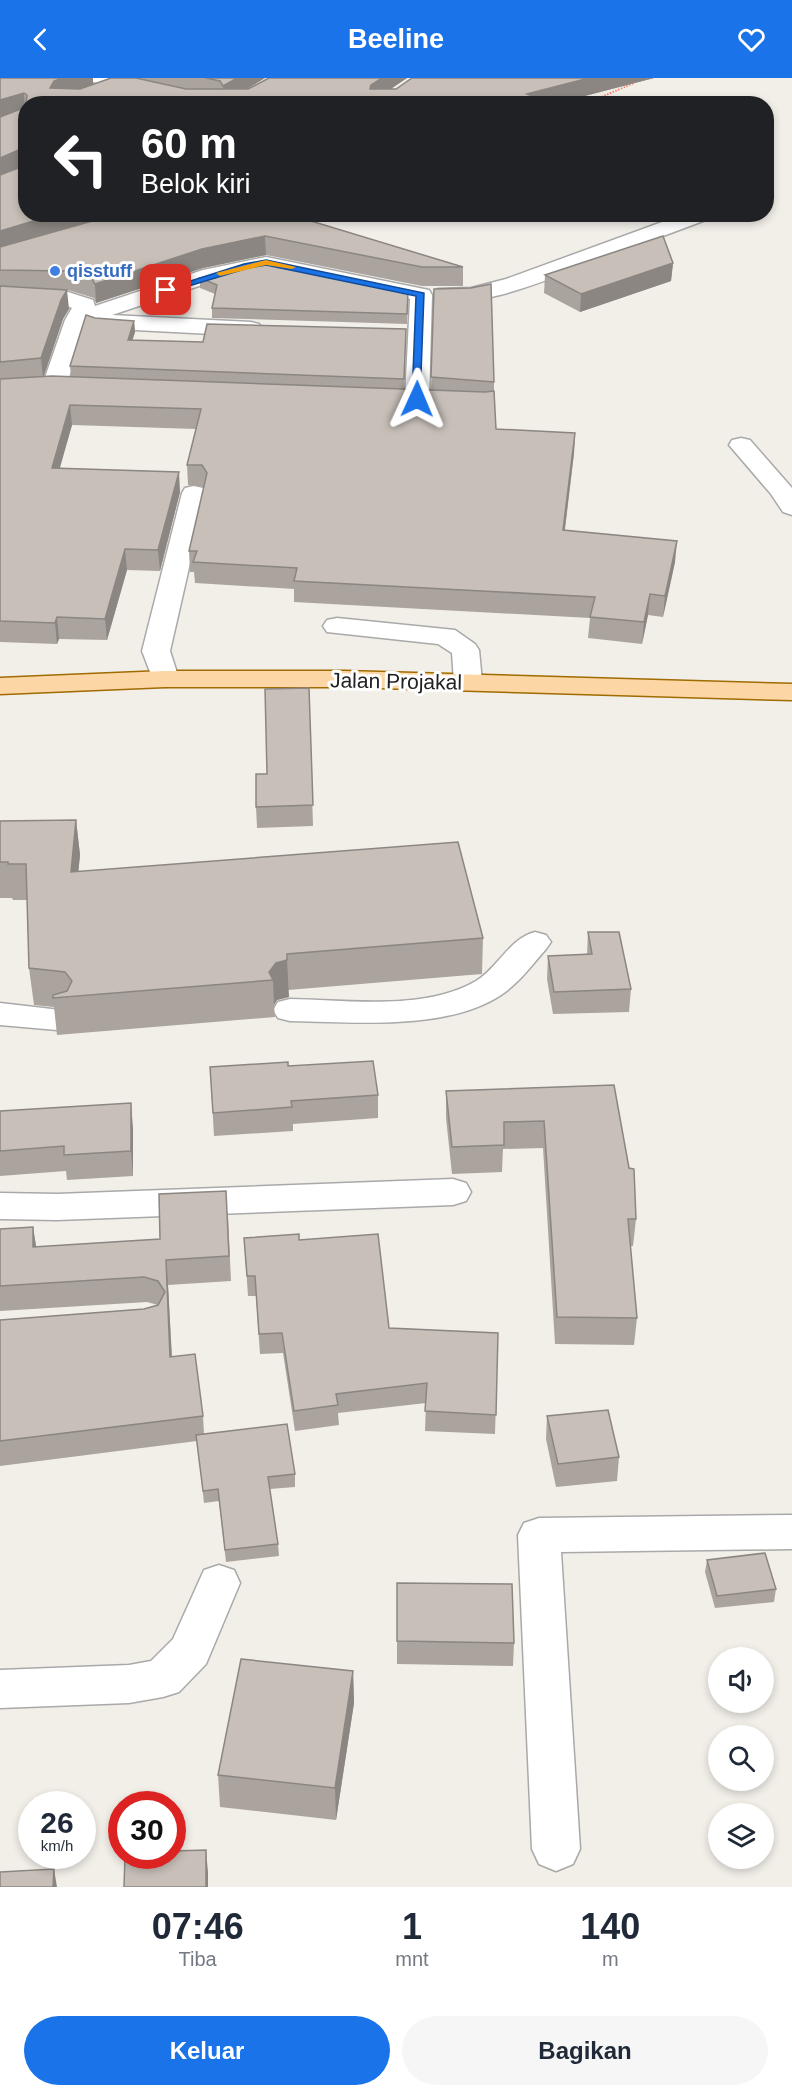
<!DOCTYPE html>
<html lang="id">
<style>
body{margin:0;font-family:Helvetica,sans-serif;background:#f6f6f7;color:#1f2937;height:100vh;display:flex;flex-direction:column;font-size:22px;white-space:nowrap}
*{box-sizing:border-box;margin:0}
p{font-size:20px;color:#747a83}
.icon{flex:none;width:33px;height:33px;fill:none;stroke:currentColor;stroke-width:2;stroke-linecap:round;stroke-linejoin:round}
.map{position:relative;height:1809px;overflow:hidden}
.sheet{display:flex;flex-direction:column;background:#fff;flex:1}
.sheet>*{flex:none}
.guide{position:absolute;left:18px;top:18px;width:756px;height:126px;border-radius:24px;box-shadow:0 3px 9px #0003;background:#202124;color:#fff;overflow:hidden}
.controls{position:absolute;left:708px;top:1569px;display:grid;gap:12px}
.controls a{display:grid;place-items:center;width:66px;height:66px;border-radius:50%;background:#fff;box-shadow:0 3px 9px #0003;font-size:30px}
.speed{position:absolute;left:18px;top:1713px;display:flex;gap:12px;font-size:30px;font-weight:700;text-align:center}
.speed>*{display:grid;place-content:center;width:78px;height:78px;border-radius:50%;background:#fff;box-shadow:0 3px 9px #0003;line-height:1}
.speed small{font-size:15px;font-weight:400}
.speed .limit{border:9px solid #d22;background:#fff;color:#111}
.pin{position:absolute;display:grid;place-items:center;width:51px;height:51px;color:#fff;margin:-26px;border-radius:12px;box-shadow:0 3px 9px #0006}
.me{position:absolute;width:66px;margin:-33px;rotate:1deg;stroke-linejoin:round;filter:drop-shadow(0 0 4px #0008)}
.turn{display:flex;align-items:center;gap:21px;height:126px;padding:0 24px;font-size:27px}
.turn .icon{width:78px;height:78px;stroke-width:2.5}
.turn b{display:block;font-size:42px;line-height:51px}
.eta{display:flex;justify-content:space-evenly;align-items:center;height:102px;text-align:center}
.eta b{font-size:36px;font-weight:800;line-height:42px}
.button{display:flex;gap:12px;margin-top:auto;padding:12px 24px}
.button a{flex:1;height:69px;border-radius:36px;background:#1a73e8;color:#fff;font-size:24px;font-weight:800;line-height:69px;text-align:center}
.button a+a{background:#f6f6f7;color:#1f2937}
header{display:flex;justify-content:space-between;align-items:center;height:78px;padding:0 24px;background:#1a73e8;color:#fff;font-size:27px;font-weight:800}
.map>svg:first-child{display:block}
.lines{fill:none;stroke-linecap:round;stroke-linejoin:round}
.minor-casing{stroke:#a9a9a9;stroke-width:3}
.major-casing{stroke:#a06b00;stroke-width:3}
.path{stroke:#fa8072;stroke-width:2;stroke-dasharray:1.5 1.5;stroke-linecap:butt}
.minor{fill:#fff;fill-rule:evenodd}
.major{fill:#fcd6a4;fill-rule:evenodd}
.wall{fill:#aba49e}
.shaded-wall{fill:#8b8681}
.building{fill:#c7bfb8;stroke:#8b8681;stroke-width:1.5}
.route{fill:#1a73e8;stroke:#114b97;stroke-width:1.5}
.slow{fill:#f59e0b}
.shop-dot{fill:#3f7fe0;stroke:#fff;stroke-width:2}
.labels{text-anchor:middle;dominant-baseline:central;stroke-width:6;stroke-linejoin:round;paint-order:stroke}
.far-shop-label{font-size:18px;font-weight:bold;fill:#366cbe;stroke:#fff;text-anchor:start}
.street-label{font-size:21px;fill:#222;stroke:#fff}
</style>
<header><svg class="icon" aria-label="back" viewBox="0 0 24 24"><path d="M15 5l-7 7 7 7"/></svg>Beeline<svg class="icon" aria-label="heart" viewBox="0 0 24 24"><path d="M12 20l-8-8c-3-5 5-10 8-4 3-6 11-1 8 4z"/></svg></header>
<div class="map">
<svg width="792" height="1809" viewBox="0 0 792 1809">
<rect width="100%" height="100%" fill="#f2efe9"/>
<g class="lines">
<defs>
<path id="minor" d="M90,0h33l97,22 2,4h-35l-94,-22z
M684,136h30l-3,4c-39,15 -78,29 -117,44 -42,15 -112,48 -156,37l-3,-5 3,-5 33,-1 35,-9z
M266,179l163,33 3,5 -3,104 -4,5 -8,2 -8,-2 -4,-5 5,-100 -10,-3 -134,-27 -49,11 -105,35 139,7 8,2 3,5 -3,5 -8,2 -155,-8 -9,-4 -21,62 -4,5 -8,2 -8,-2 -4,-5 23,-66 7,-12 -7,-3 -65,-2v-12l68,1 25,8 2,6 108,-36z
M741,360l9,2 42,48v27l-9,-3 -12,-18 -42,-49 3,-5z
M194,408l9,2 3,5 -36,158 9,28 -4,6 -10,2 -10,-2 -13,-34 40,-158 3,-5z
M337,540l118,12 20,14 4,6 3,32 -4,6 -10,2 -10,-2 -4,-6 -2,-29 -14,-9 -111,-12 -4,-6 4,-6z
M535,854l11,3 5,7 -5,7c-14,16 -27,34 -45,46 -54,36 -148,27 -211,26l-12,-3 -5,-8 5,-8 12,-3c57,1 135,12 186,-18 22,-13 34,-43 59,-49z
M0,925l69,8 5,8 -5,8 -12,3 -57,-5z
M453,1101l13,4 5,9 -5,9 -13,4 -396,15 -57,-1v-26l57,1z
M792,1437v34l-231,3 19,297 -7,15 -17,7 -17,-7 -7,-15 -14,-314 6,-12 15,-5z
M219,1487l15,5 6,13 -34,81 -27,28 -16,5 -34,6 -129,5v-38l129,-5 22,-4 22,-22 31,-69z"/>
<path id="major" d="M165,593h180l447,13v16l-447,-13h-180l-165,7v-16z"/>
</defs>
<use href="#minor" class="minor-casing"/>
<use href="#major" class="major-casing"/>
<path class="path" d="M585,26l49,-21"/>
<use href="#minor" class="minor"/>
<use href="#major" class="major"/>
</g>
<path class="wall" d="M0,0l93,6 18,-6h154l-19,11h2l21,-11h138l-16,11h5l16,-11h242l-100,26h-528v110h269l-2,2 170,51v19h-41l-156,-31 -63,13 -107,35 -2,-5 -26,-8h-11l12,19 -6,10 -19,57h27l-1,-10 25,-48 39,3 1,11 -3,8 71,2 203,-13 -2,60 27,1 3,-101 60,93v14l2,33 79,4 -1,20 -9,77 110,32 -12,55 -15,-2 -6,29 -54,-6 2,-20 -296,-16v-13l-99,-6 -1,-11h-4l-1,-21 15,-64 -16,-2 -1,-20 9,-36 -124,-4 -13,43 121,24 -20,79 -33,-1 -20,70 -48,-1 -2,5 -57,-2z
M673,185l-2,18 -91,31 -36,-19 1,-18z
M200,200l208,13 -1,33 -195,-6v-10l3,-14 -15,-6z
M309,610l4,138 -56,2 -1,-21 11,-33z
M76,742l4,35 -2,17 405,66 -1,36 -194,16 1,7 -12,3 -3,5 1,12 -218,18 -3,-28 -20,-2 -5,-37 -2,-68h-14l-1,-2h-12v-77z
M588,854l43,57 -2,23 -76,2 -6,-35 1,-23 39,-1z
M288,988l90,29v23l-85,6v7l-79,5 -4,-69z
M614,1007l22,134 -3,27h-3l7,72 -3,27 -79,-1 -12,-196 -40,1 -1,23 -50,2 -6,-56v-27z
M0,1033l133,17v48l-66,4 -1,-9 -66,5z
M228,1138l3,65 -63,4 4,72 31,59 1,18 91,40v13l-25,2 8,55 1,12 -53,6 -7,-61 -15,2 -7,-62 -197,25v-146l144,-11 14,-4 -11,-3 -147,9v-82l33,-2 3,20 124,-8z
M244,1160l55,2 90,88 109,5 -3,101 -70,-3 1,-28 -88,10 1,12 -44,6 -12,-78 -23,1 -4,-58h-8z
M547,1338l72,41 -2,24 -61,6 -10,-48z
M707,1482l69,29 -2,13 -59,6 -10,-36z
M397,1505l117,60 -1,23 -116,-2z
M353,1593l1,32 -18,117 -116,-13 -2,-32z"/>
<path class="shaded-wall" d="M62,0h31v6l-38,14 -5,-10 4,-7z
M237,0h28l-41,25 -1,-17z
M382,0h25l-36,24v-17z
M589,0h65l-100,26h-28l1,-10z
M24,15l1,17 -25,8v-18z
M23,70l2,18 -25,10v-18z
M57,136h64l-121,36v-19z
M265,158l1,19 -63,13 -107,35 -1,-19 107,-35z
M673,185l-2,18 -91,31 1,-18z
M67,212l2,19 -6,10 -20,59 -2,-20 20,-58z
M134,243l1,11 -6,20 -1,-12z
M70,327l2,20 -18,64 -2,-21z
M575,355l-1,20 -12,98 1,-21z
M179,394l1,20 -20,79 -2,-21z
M677,463l-2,21 -12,55 2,-21z
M125,471l2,21 -20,70 -2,-21z
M650,516l-2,21 -6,29 2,-22z
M57,539l2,22 -2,5 -2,-21z
M76,742l4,35 -5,53 -4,-36z
M287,882l2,37 -12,3 -3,5 -1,-25 -4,-8 7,-9z
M131,1025l2,25v48l-2,-25z
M33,1149l4,25 -4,-5z
M166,1182l2,25 5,97 -3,-25z
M353,1593l1,32 -18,117 -1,-32z
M206,1772l2,22v15h-2z
M54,1791l3,18h-4z"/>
<path class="building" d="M0,0h62l-8,3 -4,7 30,1 31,-11h25l50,11h62l21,-11h113l-11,7 -1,4h26l16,-11h177l-62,16 23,10h-524l1,-9 -3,-2 -24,7z
M206,0h31l-14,8 -3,-5z
M26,29v43l-3,-2 -23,10v-41z
M26,87v49h31l-57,17v-56z
M117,136h171l175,53h-41l-157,-31 -63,13 -107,35 -3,-5 -26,-8 -66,-1v-23z
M663,158l10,27 -92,31 -36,-19z
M266,184l142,29 -1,23 -195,-6 5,-23 -17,-7z
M491,206l3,98 -63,-5 3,-88 37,-1z
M0,208l67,4 -6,10 -20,58 -41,4z
M86,237l9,3 39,3 -6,19 75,2 4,-18 199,5 -2,50 -334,-13z
M52,298l433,16 9,-1 2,38 79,4 -12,97 114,11 -12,55 -15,-2 -6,28 -54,-5 5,-20 -301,-16 3,-13 -104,-6 4,-11h-8l18,-78 -5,-8h-15l14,-56 -131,-4 -18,63 127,4 -21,78 -33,-1 -20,70 -48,-2 -2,6 -55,-2v-242z
M309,610l4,117 -57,2v-33h11l-2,-85z
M76,742l-5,52 387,-30 25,96 -196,16v6l-11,3 -7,9 4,8 -220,18v-3l14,-4 5,-10 -7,-9 -36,-4 -3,-104h-18v-2h-8v-41z
M588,854h31l12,57 -77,3 -6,-36 44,-2z
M373,983l5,34 -87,6 1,6 -79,6 -3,-46 78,-5v4z
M614,1007l15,83 5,1 2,50h-8l9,99 -80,-1 -13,-196 -40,1v23l-52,2 -6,-56z
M131,1025v48l-67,4v-9l-64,5v-40z
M226,1113l3,65 -63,4 4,97 25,-3 8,62 -203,25v-121l144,-11 14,-4 7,-13 -7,-11 -14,-4 -144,9v-57l33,-2v20l127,-8 -1,-45z
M299,1156v6l79,-6 11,94 109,5 -2,82 -71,-4 2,-28 -91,11 2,11 -44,6 -12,-78 -23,1 -4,-58h-8l-3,-38z
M608,1332l11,47 -61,7 -11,-48z
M287,1346l8,50 -27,3 10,67 -53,6 -7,-61 -15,2 -7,-56z
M765,1475l11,36 -59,7 -10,-36z
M397,1505l115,1 2,59 -117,-2z
M241,1581l112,12 -18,117 -117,-13z
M206,1772v37h-82l1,-31h47v-5z
M54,1791l-1,18h-53v-15z"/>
<path class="route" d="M266,182l158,33 -4,108 -8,-2 4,-103 -150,-31 -18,3 -82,25 -4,-3 82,-26z"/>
<path class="slow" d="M266,182l30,7 -4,2 -26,-4 -46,11 -4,-3z"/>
<circle class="shop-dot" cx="55" cy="193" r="6"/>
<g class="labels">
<g class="far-shop-label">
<text x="67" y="193">qisstuff</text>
</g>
<g class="street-label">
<text transform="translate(396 603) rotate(1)">Jalan Projakal</text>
</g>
</g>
</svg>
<div class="controls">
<a><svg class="icon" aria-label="sound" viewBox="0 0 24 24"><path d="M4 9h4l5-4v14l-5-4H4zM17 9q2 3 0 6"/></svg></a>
<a><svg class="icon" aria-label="search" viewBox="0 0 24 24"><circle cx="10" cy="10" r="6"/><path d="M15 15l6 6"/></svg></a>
<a><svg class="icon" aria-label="layers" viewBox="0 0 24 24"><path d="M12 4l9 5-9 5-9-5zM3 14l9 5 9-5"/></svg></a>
</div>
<div class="speed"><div>26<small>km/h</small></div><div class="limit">30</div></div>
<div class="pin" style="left:166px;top:212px;background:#d93025"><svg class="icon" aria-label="arrive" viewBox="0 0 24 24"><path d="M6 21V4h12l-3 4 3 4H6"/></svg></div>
<svg class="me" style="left:417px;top:321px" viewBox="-20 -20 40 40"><path d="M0-17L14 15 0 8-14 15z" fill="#1a73e8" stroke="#fff" stroke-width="4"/></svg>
<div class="guide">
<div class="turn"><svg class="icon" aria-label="left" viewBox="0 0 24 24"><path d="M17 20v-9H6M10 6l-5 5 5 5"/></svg><div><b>60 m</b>Belok kiri</div></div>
</div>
</div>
<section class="sheet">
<div class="eta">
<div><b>07:46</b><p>Tiba</p></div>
<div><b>1</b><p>mnt</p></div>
<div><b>140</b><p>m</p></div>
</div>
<div class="button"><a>Keluar</a><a>Bagikan</a></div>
</section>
